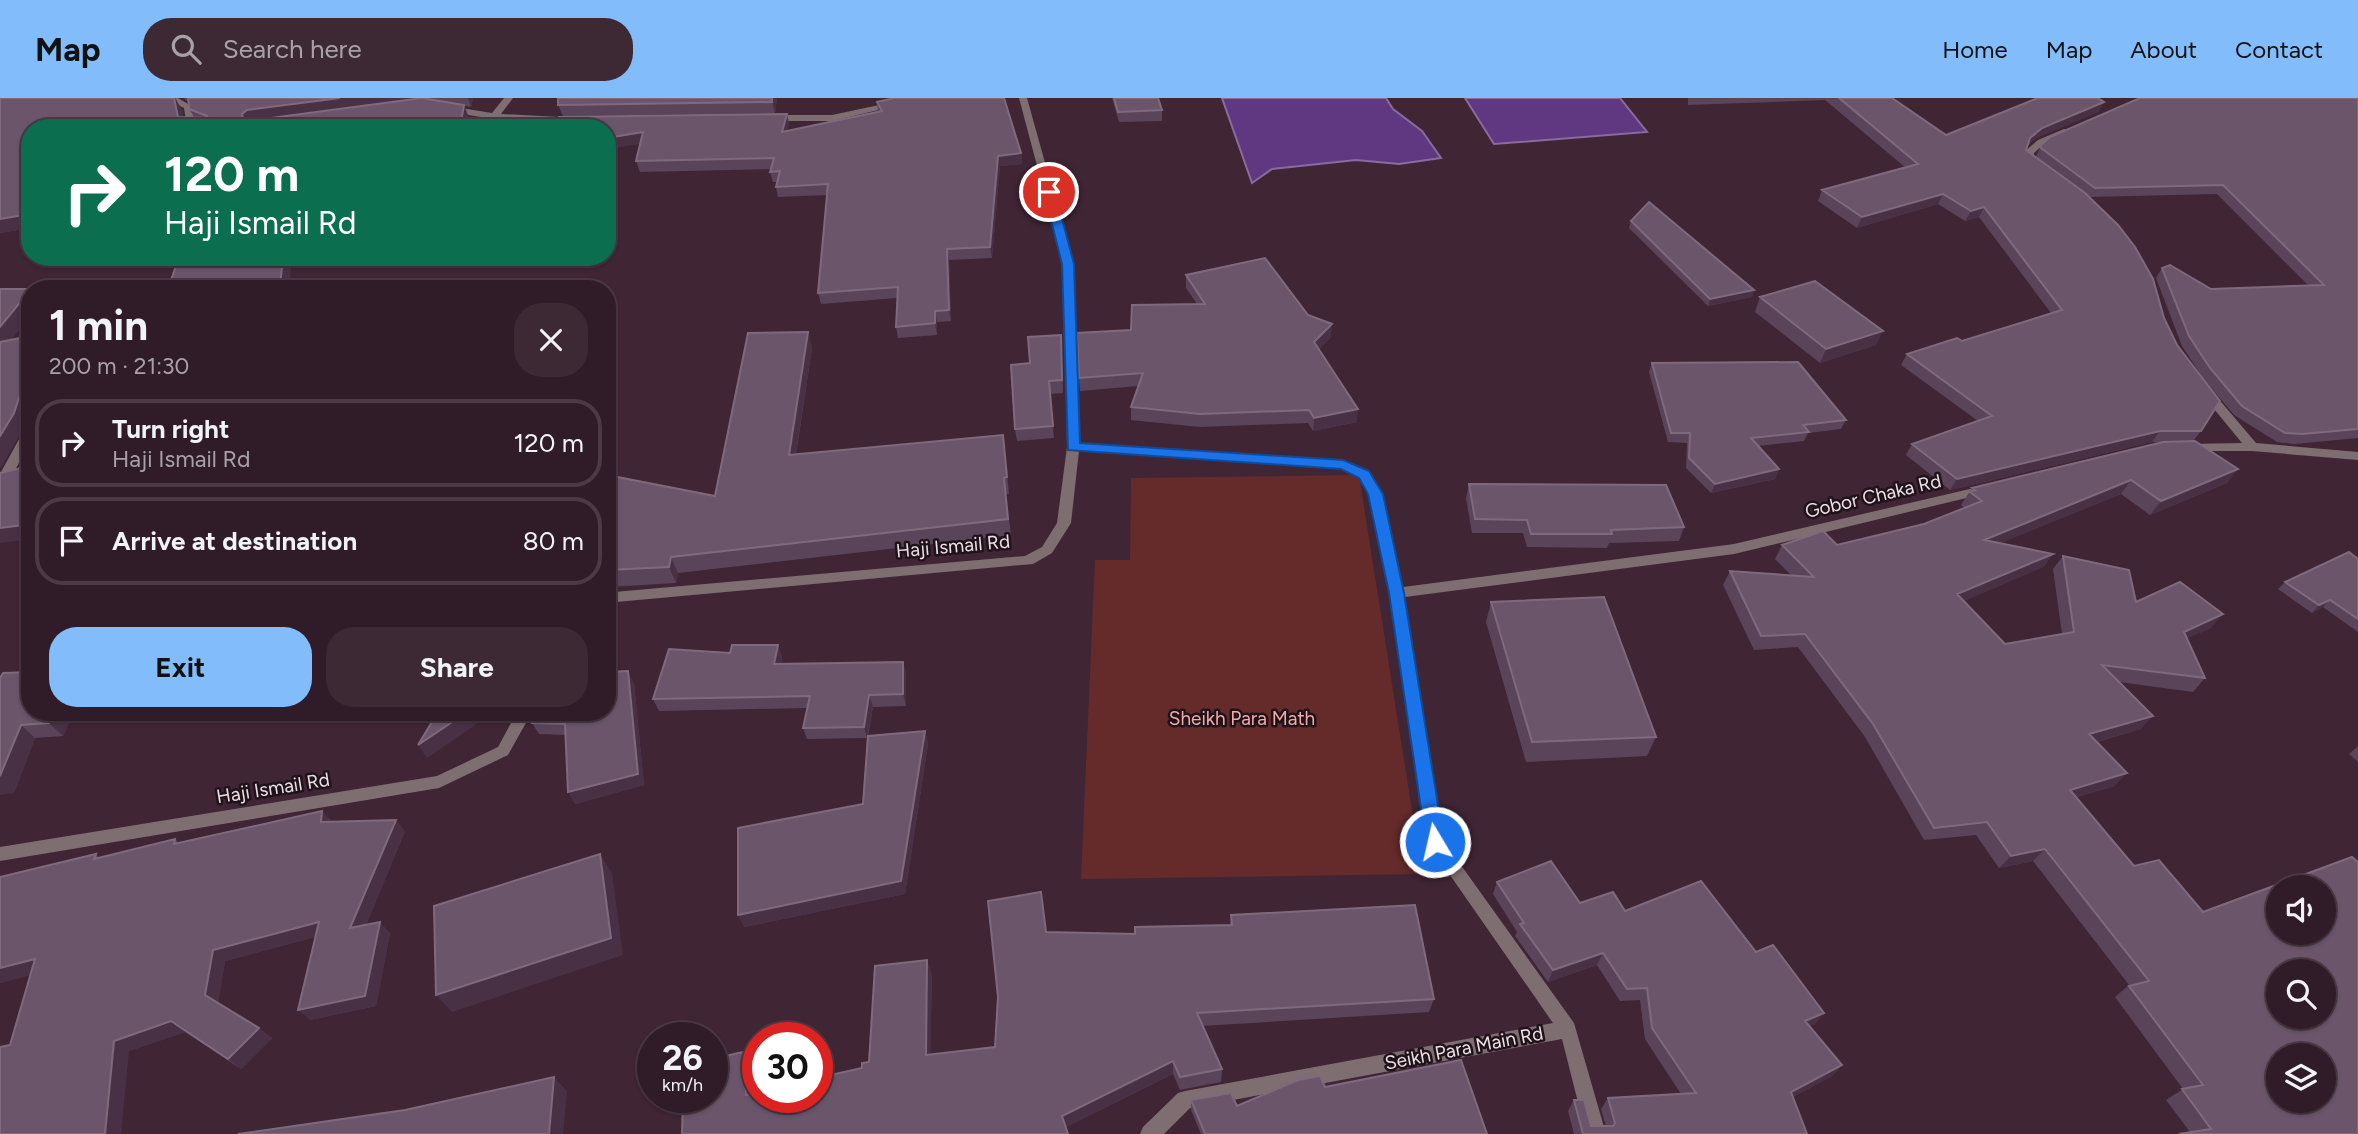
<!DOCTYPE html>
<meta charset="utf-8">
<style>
body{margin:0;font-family:Figtree,sans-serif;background:#3c2934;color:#f1f3f6;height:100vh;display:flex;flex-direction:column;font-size:26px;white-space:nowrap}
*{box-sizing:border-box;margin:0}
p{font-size:23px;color:#a8a1a8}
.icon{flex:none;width:38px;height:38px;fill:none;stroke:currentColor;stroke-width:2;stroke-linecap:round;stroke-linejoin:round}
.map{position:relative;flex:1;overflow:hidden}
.panel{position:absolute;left:21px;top:182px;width:595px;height:441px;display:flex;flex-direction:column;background:#301c28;border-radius:28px;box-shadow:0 2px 5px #0004,0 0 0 2px #4b3a45}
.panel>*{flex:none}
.top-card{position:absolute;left:21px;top:21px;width:595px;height:147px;border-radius:28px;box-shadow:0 2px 5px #0004,0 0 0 2px #4b3a45;background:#0b6e4f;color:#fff;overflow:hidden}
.buttons{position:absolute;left:2266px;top:777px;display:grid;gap:14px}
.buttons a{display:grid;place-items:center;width:70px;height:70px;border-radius:50%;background:#301c28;box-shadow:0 2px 5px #0004,0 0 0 2px #4b3a45;font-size:35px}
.speed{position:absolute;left:637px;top:924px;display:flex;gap:14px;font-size:35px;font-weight:700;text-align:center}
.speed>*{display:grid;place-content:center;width:91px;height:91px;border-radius:50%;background:#301c28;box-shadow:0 2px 5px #0004,0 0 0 2px #4b3a45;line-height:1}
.speed small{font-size:18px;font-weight:400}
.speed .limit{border:10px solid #d22;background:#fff;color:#111}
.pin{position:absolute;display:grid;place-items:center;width:60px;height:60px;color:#fff;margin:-30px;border:4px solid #fff;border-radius:50%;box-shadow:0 2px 7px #0007}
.me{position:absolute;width:77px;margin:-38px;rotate:351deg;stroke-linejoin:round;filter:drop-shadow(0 0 5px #0008)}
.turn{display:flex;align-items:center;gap:24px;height:147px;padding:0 28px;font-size:32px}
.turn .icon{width:91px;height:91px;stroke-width:2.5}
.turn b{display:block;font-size:49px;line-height:60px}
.round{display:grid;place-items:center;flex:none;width:74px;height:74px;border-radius:28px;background:#3c2934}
.summary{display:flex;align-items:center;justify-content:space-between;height:119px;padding:0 28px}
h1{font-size:42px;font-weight:700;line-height:52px}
.cta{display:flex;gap:14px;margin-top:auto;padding:14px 28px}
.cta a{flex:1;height:80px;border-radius:28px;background:#82bcfa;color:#111;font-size:28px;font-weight:700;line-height:80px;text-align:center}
.cta a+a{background:#3c2934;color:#f1f3f6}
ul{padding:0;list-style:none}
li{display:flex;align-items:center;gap:21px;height:88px;margin:0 14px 10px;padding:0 14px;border:4px solid #4b3a45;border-radius:28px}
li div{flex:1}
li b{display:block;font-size:26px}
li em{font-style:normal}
header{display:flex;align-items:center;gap:42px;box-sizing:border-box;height:98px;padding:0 35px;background:#82bcfa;color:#111}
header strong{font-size:33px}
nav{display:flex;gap:38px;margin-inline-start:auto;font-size:24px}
.search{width:490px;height:63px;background:#3c2934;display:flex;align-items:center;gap:18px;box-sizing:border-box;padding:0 24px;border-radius:28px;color:#a8a1a8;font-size:26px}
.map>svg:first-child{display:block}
.green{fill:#652b2b}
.water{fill:#603881;stroke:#8b6a9f;stroke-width:2}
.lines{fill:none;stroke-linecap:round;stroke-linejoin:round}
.street{fill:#7f6e71;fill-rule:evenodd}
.wall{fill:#5a445a}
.shaded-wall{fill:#493145}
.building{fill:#6a556a;stroke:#7f6a7d;stroke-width:2;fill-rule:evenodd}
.route{fill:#1a73e8;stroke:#114b97;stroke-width:2}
.labels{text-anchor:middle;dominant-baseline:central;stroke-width:5;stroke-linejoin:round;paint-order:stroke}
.street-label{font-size:19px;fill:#efdde6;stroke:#1f131a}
.park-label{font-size:19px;fill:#f6aaa6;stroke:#1f131a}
</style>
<header>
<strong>Map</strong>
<div class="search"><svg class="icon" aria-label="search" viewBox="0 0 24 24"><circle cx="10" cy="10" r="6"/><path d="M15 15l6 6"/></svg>Search here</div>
<nav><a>Home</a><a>Map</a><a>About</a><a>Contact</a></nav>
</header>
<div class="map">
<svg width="2358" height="1036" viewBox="0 0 2358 1036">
<rect width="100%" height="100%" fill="#402535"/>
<path class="green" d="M1359,377l63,399 -341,5 14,-319h35l1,-82z"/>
<path class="water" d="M1222,0h164l7,11 29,22 19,27 -42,6 -43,-4 -84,9 -20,14z
M1465,0h155l27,34 -153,12z"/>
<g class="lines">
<path class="street" d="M156,0h22l15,9 1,16 18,5 -25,-1 -3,-19 -8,-4 -20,-2z
M504,0h9l-12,16 78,4 5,3 -5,3 -85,-5 -45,-7 -5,-3 5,-3 43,7z
M912,0h17l-97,23h-62l-5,-3 5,-3h62z
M1019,0h8l46,165 6,180 264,18 25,10 14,23 21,93 331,-43 253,-59 6,4 -6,4 -253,61 -329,43 38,243 131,183 32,111h-20l-24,-95 -372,69 -26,26h-24l3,-7 35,-34 7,-2 368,-68 -126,-181 -37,-249 -20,-99 -11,-17 -18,-8 -262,-18 -8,72 -19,30 -19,11 -417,38 -9,3v-11l7,-2 411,-36 17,-9 15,-24 10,-76 -4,-184z
M2064,31l8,2 -28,13 -10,9 -1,5 6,4v4h-6l-8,-5 -1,-9 14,-12z
M2207,291l4,1 45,53 102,9v8l-106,-9h-68l-2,-3 6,-4 54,-1 -41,-50z
M30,328v16l-25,47 -5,1v-16l24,-44z
M517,614h15l-24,43 -69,33 -439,73v-14l437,-71 61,-29z"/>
</g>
<path class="wall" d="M0,0h175l7,12 1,7 12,1 -6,-9 -1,-8 -5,-3h290l-2,9 -7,-1 5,12 -1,10h-438v100l-30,5z
M777,0l-2,15 -212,3 -5,-11z
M1112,0h46l4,12v11l-43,1z
M1688,0h204l54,37 158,-33 -6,10 -62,26 -9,8 -1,4 10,7 5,-12 317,-47v340l-64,6 -17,-2 -43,-27 -31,-37 -21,-32 -26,-68 6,-10 49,21 97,-4 -91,-91 -128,3 75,121 37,113 -8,10 45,28 -11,14 -77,32 -29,-21 -121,49 53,11 -10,13 -80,34 42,43 57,-10 -9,-65 10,-13 73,46 75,26 -24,10 18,40 -12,14 -74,-10 22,47 -44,13 18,44 -39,11 282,337 -168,-2 -24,-32 17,-11 -68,-92 14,-12 -96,-124 -34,7 -23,-33 -52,5 -59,-103 -67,-90 -44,3 -31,-65 7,-14 62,5 -17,-17 7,-14h55l87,-21 41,-16 -4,-3 11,-17 190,-46h-10l-202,48 -44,-35 6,-11 66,-23 -77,-56 6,-11 55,-13 89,-28 -72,-96 -14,4 -27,-17 -81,24 -39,-27 4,-11 84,-22 -81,-68 -137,5z
M877,4l144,51 1,11 -22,2 -8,92 -43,2 2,61 -14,1v13l-39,3 -2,-11 1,-29 -76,6 -3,-11 9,-98 -49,2 -2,-10 1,-5h-4l-3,-10 1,-3 -131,3 -4,-11 151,-47 2,10 -2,7 91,-19z
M1631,123l123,69 -2,7 -44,9 -79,-78z
M1186,177l122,40 23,22 -12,12 38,73 -44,9 -5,-8 -108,4 -69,-7v-13l7,-21 -58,5 -1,-13 52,-48 66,-26 -11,-16z
M1760,199l116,48 -56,18 -65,-51z
M808,234l4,16 -16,107 207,-20 6,59h-3l5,41 -333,38 -2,10 -67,4 -2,-3v-109l108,21z
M1062,249l1,46 -13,1 4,44 -37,3 -2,-12 15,-66z
M1652,265l194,57 -5,9 -33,4 -4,8 -46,5 21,23 -4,10 -64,14 -25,-25 1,-25 -19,-1 -19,-70z
M1469,386l215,43 -5,14 -70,2 -2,5 -80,-1 -4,-14h-51l-6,-35z
M2358,461v73l-35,-25 -11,6 -34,-24 7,-7z
M1491,504l165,135 -9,19 -121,6 -40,-140z
M782,558l-1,8 122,-2 3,11v33l-33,1 -5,29 57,-5 3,13 -23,150 -161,33 119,-123 4,-66 -60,1 -4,-11 4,-20 -148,3 -6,-12z
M3,575l71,39 -11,24 -28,2 -21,55z
M634,585l10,102 -69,19 -10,-69 -26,-1 -7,-11z
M2358,648v16l-9,-8z
M322,713l10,11 73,9 -39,94 24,8 -14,73 -66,14 5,-83 -90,24 -7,42 54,35 -31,31 -56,-37 -56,19 -119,-6 20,-70 -30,8v-106l96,-23 4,4 75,-19 4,4z
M1497,784l83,21 45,8 131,41 59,72 -6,2 33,39 -10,11 -39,21 14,37h-233l-6,-23 6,-11 17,26h15l-5,-17 7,-11 73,-4 -36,-55 -5,-39 -20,1 -23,-36 -49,17 -33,-46 2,-4 -24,-38z
M1231,817l203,84 -5,13 -227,14 20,43 -1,13 -41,8 -7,-16 -107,53 -384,7 61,-82 8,13 1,28 110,-25 7,-6 63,-88 -2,81 65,-8 52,-115 88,2 95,-9z
M1325,989l162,47h-286l-10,-24v-10l46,6z"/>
<path class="shaded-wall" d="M175,0l7,12 3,18 -7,-11z
M340,0h87l1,1 -174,23 -11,-4 -1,-4 5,-4z
M468,0h5l-2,9z
M772,0h5l-2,15 -3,-11z
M2104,4l-6,10 -62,26 -12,10 6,-10 12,-10z
M464,7l5,13 -1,10h-8z
M787,16l2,10 -5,18 -2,-10z
M643,34l3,11 -39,6v-11z
M1021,55l1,11 -22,2 -8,92 -2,-11 8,-91z
M1943,96l-5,10 -81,24 5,-11z
M1984,109l-5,10 -14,4 6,-10z
M30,116v14l-30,5v-14z
M947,151l2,11 2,61 -2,-11z
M283,159h9l-3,32h-24z
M30,192v26l-30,38v-27z
M1754,192l-2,7 -44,9 2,-7z
M935,213l2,11v13l-2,-12z
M1332,226l-1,13 -18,18 1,-13z
M1883,233l-7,14 -56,18 6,-14z
M808,234l4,16 -19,124 -4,-17z
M30,277v37l-5,14 -25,43v-33l26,-60z
M1358,311l-1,13 -44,9 1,-13z
M2160,333l-8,11 -202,48 7,-11z
M1779,371l-4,10 -64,14 4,-9z
M2238,371l-11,14 -77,32 11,-14z
M2131,382l-10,14 -146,59 9,-13z
M30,426v15l-30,4v-15z
M2053,456l-10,13 -95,41 9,-14z
M671,459l7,16 -2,10 -7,-16z
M2330,502l-7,7 -11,6 7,-8z
M2223,516l-12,14 -39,17 12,-13z
M778,547l4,11 -4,19 -4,-11z
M903,564l3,11v33l-3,-12z
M628,573l6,12 10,102 -69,19 -7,-12z
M869,597l4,12 -6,31 -3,-11z
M54,614h20l-11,24 -14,-13z
M467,614h27l-67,46 -9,-13z
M2153,618l-12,13 -63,18 11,-13z
M21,627l14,13 -21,55 -14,2v-19z
M925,633l3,13 -23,150 -161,33 -6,-12 163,-34z
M2127,675l-12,13 -57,17 12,-13z
M322,713l11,12 -12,-1z
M396,722l9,11 -45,108 -10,-11z
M2045,751l-12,12 -34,7 12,-12z
M600,756l12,19 11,82 -171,57 -16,-17z
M319,824l11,11 -105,28 -7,45 -13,-11 8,-45z
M380,824l10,11 -14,73 -66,14 -12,-10z
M1603,855l-6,12 -49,17 5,-12z
M35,861l15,11 -50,13v-15z
M927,862l5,14 -2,94 -4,-13z
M1824,915l-9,11 -19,8 9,-11z
M171,923l14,11 -56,19 -8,83h-16l9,-93z
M259,930l13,10 -31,31 -13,-10z
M743,954l8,13 2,42 -7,-12z
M1173,963v13l-109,54 -2,-12z
M1842,967l-10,11 -50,27 9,-11z
M554,979l13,14 -4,43h-14z"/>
<path class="building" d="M0,0h174l4,19 27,1 2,-2 -18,-7 -1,-11h152l-93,12 -5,4 1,4h28l151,-20 42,7 -4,23h-430v86l-30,5z
M558,0h214v4l-214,3z
M894,0h110l17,55 -23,3 -8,91 -43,2 2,61 -14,1v12l-39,4 2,-40 -80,6 10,-109 -52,3 4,-16 -10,1 4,-14 -138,3 7,-29 -36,6v-10h-47l-1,-11 228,-3 -5,18 100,-21 -5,-9z
M1114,0h44l4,12 -44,2z
M1839,0h53l54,37 92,-37h60l6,4 -62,26 -12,10 -4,12 59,43 33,32 17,22 18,32 11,39 13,27 43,56 -19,30h-41l-203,48 -45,-35 80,-28 -85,-62 50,-16 5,3 100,-31 -78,-103 -13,4 -28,-17 -81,23 -40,-27 96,-26z
M2140,0h218v331l-56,5 -17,-1 -43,-27 -32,-38 -21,-32 -27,-68 8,-3 41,24 113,-4 -101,-100 -128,3 -54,-40v-3l9,-8z
M1649,104l105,88 -44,9 -79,-78z
M179,159h104l-3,29 -15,3h-97z
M1265,160l43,57 24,9 -18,18 44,67 -44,9 -5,-8 -109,4 -69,-7 12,-34 -64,5 -2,-45 54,-3 1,-25 73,-1 -19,-29z
M1815,183l68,50 -57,18 -66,-52z
M0,191h31l-31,38z
M808,234l-19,123 214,-20 4,42 -3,1 4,41 -337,38 -2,10 -62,3v-95l108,21 33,-163z
M1061,237l1,45 -13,1 4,45 -38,3 -4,-64 19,-2 -2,-26z
M30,238v39l-4,1 -12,37 -14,23v-94z
M1798,264l48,58 -43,5 6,7 -58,6 28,31 -64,15 -26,-26 1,-25h-19l-19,-70z
M2195,343l43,28 -77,32 -30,-21 -147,60 69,14 -96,40 48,50 69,-12 -11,-76 66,14 7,32 44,-20 43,32 -39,18 21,46 -103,-13 51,51 -64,18 38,39 -57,17 64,76 25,-6 44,52 149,-55 6,5v272h-179l32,-5 -29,-40 21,-4 -74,-99 20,-5 -104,-132 -34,7 -24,-34 -53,6 -61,-104 -68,-90 -44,2 -31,-65 84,6 -32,-32 41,-14 14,14 87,-21 58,-23 -12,-9 5,-2 -3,-2 191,-46zM2278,789h46v46h-46zM2278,873h46v46h-46zM2278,957h46v46h-46z
M30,368v58l-30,4v-55z
M1469,386l197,1 18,42 -73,3 1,4h-81l-4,-14 -52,-1z
M2349,454l9,7v60l-28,-19 -11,5 -34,-23z
M1604,499l52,140 -124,5 -41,-140z
M732,547h46l-4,19 129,-2v32l-34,1 -5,32 -61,1 7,-32 -157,3 16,-50 61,4z
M628,573l10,103 -70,18 -3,-68 -33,-1 4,-11h71v-40z
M30,574v40h24l-5,11 -28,2 -21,51v-98l3,-5z
M438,614h29l-49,33z
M925,633l-24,150 -163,34v-87l125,-24 5,-68z
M322,713l-1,11 75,-2 -46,108 30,-6 -15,74 -67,14 21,-88 -106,28 -8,45 54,33 -31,31 -57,-38 -57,20 -9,93h-105v-87l10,-2 25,-86 -35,9v-91l96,-23 -2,5 81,-20 -1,5z
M600,756l11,84 -175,57 -2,-89z
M1551,763l29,42 33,-11 12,19 76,-30 55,71 17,-7 51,68 -19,8 37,44 -51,27 16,42h-224l-9,-34h10l7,26h22l2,-3 -7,-25 88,-5 -44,-65 -5,-40 -20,1 -24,-36 -50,17 -33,-46 4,-1 -27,-41z
M1041,794l5,40 89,2v-7l97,-2 -1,-10 184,-10 19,94 -237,14 25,56 -42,8 -7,-16 -111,55 6,18h-386l1,-37h29v-38l31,-7 3,43 12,-3v5h59v-19l45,-10v-5l7,-1 6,-96 52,-6 -1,95 69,-8 3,-50 -10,-96z
M1461,962l26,74h-282l-14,-34 40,-7 6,13 61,-26 22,-4 5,11z
M554,979l-5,57h-311l167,-24z"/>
<path class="route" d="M1049,91l6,3 19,72 6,179 263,17 26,11 14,23 21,99 40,249 -2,6 -7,2 -7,-2 -2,-6 -37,-249 -21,-99 -9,-16 -18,-9 -273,-19 -6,-186 -18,-72z"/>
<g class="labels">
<g class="street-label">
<text transform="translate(1873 398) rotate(-13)">Gobor Chaka Rd</text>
<text transform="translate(953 448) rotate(-5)">Haji Ismail Rd</text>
<text transform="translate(273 690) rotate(-9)">Haji Ismail Rd</text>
<text transform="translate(1464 950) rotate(-11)">Seikh Para Main Rd</text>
</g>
<g class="park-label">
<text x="1242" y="620">Sheikh Para Math</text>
</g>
</g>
</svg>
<div class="buttons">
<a><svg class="icon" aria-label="sound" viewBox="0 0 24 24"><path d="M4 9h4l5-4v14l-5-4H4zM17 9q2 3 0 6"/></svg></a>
<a><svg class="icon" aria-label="search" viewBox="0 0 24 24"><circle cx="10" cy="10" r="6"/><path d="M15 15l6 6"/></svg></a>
<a><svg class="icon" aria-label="layers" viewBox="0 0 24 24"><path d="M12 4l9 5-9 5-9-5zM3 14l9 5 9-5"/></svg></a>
</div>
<div class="speed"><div>26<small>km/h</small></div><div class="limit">30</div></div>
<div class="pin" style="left:1049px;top:94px;background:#d93025"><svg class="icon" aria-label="arrive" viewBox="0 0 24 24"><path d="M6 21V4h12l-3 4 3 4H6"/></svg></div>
<svg class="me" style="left:1435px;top:744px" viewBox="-20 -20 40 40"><circle r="17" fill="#1a73e8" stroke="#fff" stroke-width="3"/><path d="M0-11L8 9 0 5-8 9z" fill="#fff"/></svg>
<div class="top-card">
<div class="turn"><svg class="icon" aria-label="right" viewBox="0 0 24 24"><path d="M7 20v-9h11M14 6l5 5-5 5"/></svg><div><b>120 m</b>Haji Ismail Rd</div></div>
</div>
<section class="panel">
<div class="summary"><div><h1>1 min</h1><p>200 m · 21:30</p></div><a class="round"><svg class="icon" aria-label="close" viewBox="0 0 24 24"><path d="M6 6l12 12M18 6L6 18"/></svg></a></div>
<ul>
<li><svg class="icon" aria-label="right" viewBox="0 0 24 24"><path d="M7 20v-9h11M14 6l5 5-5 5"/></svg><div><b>Turn right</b><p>Haji Ismail Rd</p></div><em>120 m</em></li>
<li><svg class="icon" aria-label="arrive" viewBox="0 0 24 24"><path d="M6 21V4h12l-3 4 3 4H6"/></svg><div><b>Arrive at destination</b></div><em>80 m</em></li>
</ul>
<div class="cta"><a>Exit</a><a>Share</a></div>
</section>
</div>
